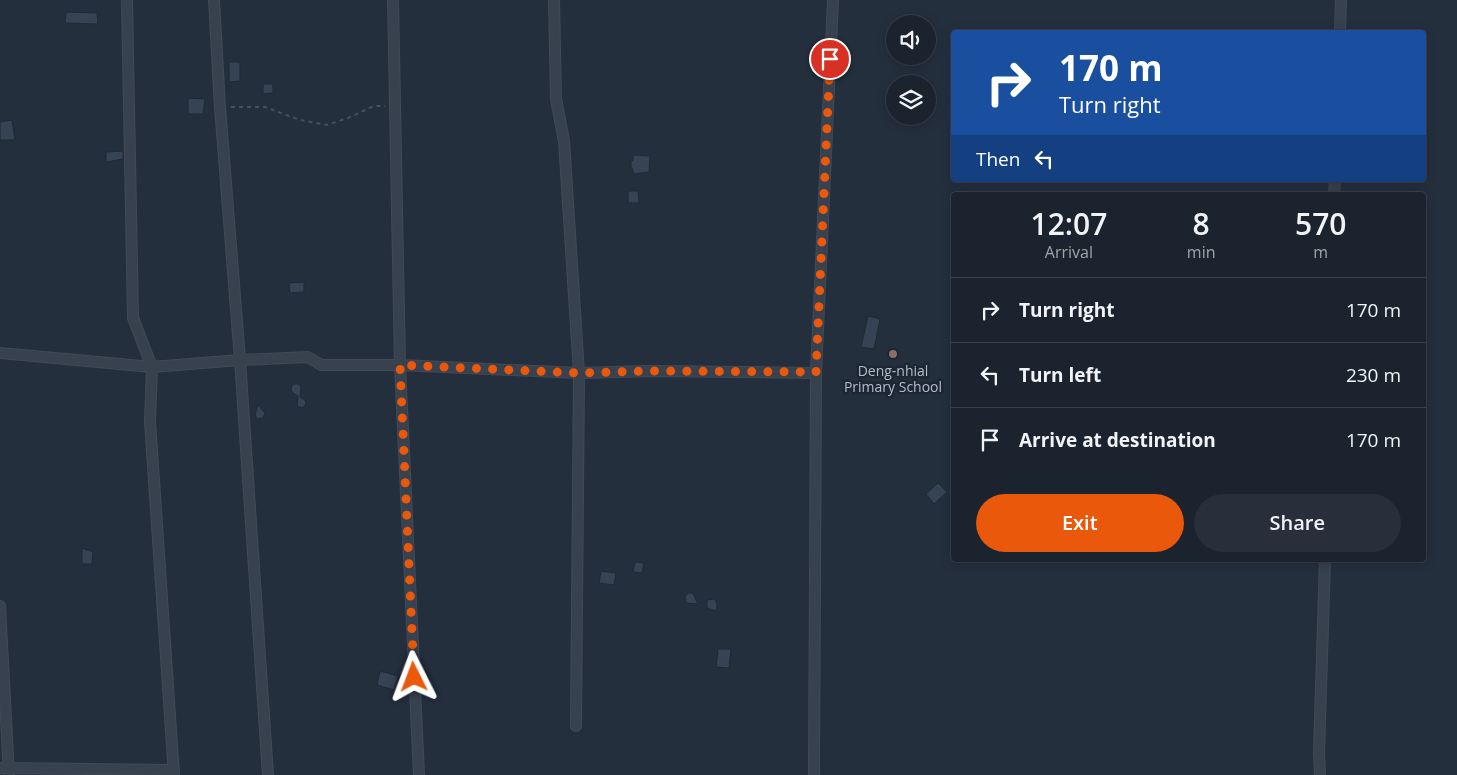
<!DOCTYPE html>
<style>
body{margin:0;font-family:"Open Sans",sans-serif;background:#282f3a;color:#f1f3f6;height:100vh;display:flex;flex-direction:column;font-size:19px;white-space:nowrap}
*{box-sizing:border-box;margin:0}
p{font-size:16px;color:#a0a4aa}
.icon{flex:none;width:28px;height:28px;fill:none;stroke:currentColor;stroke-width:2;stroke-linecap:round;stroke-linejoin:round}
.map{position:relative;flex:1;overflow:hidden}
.panel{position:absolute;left:951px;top:192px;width:475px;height:370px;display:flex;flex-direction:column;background:#1b232e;border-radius:5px;box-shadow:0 2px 12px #0003,0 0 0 1px #39404a}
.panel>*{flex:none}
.hud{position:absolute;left:951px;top:30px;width:475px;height:152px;border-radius:5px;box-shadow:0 2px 12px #0003,0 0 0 1px #39404a;background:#1a4fa0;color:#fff;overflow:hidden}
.buttons{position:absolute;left:886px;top:15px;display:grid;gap:10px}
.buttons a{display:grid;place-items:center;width:50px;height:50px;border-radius:50%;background:#1b232e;box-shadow:0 2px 12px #0003,0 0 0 1px #39404a;font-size:25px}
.pin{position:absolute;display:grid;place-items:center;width:42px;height:42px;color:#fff;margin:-21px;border:2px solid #fff;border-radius:50%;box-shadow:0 1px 5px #0007}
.me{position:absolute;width:55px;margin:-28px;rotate:357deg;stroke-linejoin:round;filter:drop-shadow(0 0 4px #0008)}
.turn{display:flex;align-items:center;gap:18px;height:105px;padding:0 25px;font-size:22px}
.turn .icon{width:65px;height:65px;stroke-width:2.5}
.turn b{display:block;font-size:35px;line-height:42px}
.then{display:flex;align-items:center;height:48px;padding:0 25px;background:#0003;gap:10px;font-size:19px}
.eta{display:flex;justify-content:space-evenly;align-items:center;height:85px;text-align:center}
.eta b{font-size:30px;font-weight:600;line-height:35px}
.primary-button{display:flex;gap:10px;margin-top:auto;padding:10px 25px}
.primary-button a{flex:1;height:58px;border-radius:30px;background:#ea580c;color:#fff;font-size:20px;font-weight:600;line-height:58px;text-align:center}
.primary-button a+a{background:#282f3a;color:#f1f3f6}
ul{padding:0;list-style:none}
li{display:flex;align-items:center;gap:15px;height:65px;padding:0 25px;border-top:1px solid #39404a}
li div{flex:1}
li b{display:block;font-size:19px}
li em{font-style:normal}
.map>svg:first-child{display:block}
.building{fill:#364354;stroke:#1f2835}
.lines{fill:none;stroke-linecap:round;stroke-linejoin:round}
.street-casing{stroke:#414a57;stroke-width:12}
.path{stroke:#3f5557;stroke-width:2;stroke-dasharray:4 4;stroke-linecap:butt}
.street{stroke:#38414e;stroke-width:10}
.route{stroke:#ea580c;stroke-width:9;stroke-dasharray:0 16.2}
.education-dot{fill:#8d6e63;stroke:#1d2633;stroke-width:2}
.labels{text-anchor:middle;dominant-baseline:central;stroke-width:5;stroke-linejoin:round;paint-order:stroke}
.poi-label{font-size:14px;fill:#b4bcc9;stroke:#1d2633}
</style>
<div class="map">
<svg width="1457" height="775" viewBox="0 0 1457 775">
<rect width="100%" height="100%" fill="#242f3e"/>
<path class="building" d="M66,12l31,1 1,11 -33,-1z
M229,62h11v19l-11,1z
M263,84h10v9l-10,1z
M188,98l17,1 -2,15h-15z
M12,120l3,20h-15v-18z
M123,151v8l-17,3v-10z
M633,155l17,1 -1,16 -15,2 -2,-6h-1v-6l2,-2z
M628,191h10l1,12h-11z
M304,282v10l-14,1 -1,-10z
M868,316l12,3 -6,30 -13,-2z
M295,384h4l2,3 -1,10 5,3 1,4 -4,4 -5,-2 1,-10 -5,-3 -2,-3 1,-5z
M258,405l7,8 -2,5 -6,1 -2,-4z
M938,483l9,9 -13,12 -8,-10z
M82,548l11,4 -1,12h-10z
M635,562l9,1 -2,10 -9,-1z
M601,571l15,2 -2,12 -15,-2z
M689,593h4l5,11 -12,-1 -1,-5 1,-3z
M715,599l2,6 -1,6 -9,-3v-8z
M718,649h13l-2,19 -13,-1z
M380,671l18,5 -4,14 -17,-5z"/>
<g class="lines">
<defs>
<path id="street" d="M127,0l6,318 19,49 -2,55 24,353
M214,0l6,107 20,253 28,415
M393,0l7,365 19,410
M554,0l2,99 8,42 15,232 -3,353
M1340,32l1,-32
M1334,195l1,-15
M0,353l152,14 88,-7 68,-3 13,8h79l179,8 72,-2 165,2
M0,606l9,169
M0,768l174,2
M814,775l2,-402 17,-373
M1320,775l-1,-23 6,-192"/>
</defs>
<use href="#street" class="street-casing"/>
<path class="path" d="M231,107h34l35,13 27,5 21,-7 26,-12h11"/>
<use href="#street" class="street"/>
</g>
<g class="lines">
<path class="route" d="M414,677l-14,-312 178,8 73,-2 165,1 14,-313"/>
</g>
<circle class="education-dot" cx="893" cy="354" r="5"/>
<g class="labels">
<g class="poi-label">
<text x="893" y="370">Deng-nhial<tspan x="893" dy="16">Primary School</tspan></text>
</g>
</g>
</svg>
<div class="buttons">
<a><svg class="icon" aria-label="sound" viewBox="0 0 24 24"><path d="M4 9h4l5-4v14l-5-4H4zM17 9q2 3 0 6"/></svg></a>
<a><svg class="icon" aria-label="layers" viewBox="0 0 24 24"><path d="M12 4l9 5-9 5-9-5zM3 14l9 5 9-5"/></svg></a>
</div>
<div class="pin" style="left:830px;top:59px;background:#d93025"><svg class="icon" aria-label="arrive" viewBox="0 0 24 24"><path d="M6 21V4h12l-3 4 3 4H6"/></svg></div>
<svg class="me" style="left:414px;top:677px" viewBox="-20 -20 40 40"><path d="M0-17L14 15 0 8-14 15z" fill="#ea580c" stroke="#fff" stroke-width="4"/></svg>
<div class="hud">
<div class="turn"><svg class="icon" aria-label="right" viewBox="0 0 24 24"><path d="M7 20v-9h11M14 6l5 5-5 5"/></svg><div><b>170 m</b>Turn right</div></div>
<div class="then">Then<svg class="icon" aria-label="left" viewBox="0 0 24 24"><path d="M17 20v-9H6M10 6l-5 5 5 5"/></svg></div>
</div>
<section class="panel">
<div class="eta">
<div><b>12:07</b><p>Arrival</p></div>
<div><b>8</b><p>min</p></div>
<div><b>570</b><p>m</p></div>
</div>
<ul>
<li><svg class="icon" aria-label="right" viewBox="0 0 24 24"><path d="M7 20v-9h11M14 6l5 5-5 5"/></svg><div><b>Turn right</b></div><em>170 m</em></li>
<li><svg class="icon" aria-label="left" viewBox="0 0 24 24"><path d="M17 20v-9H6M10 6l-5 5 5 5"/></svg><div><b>Turn left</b></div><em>230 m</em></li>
<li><svg class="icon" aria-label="arrive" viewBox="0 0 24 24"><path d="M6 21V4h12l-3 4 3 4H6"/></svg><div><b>Arrive at destination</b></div><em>170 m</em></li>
</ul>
<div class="primary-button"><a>Exit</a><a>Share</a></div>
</section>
</div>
